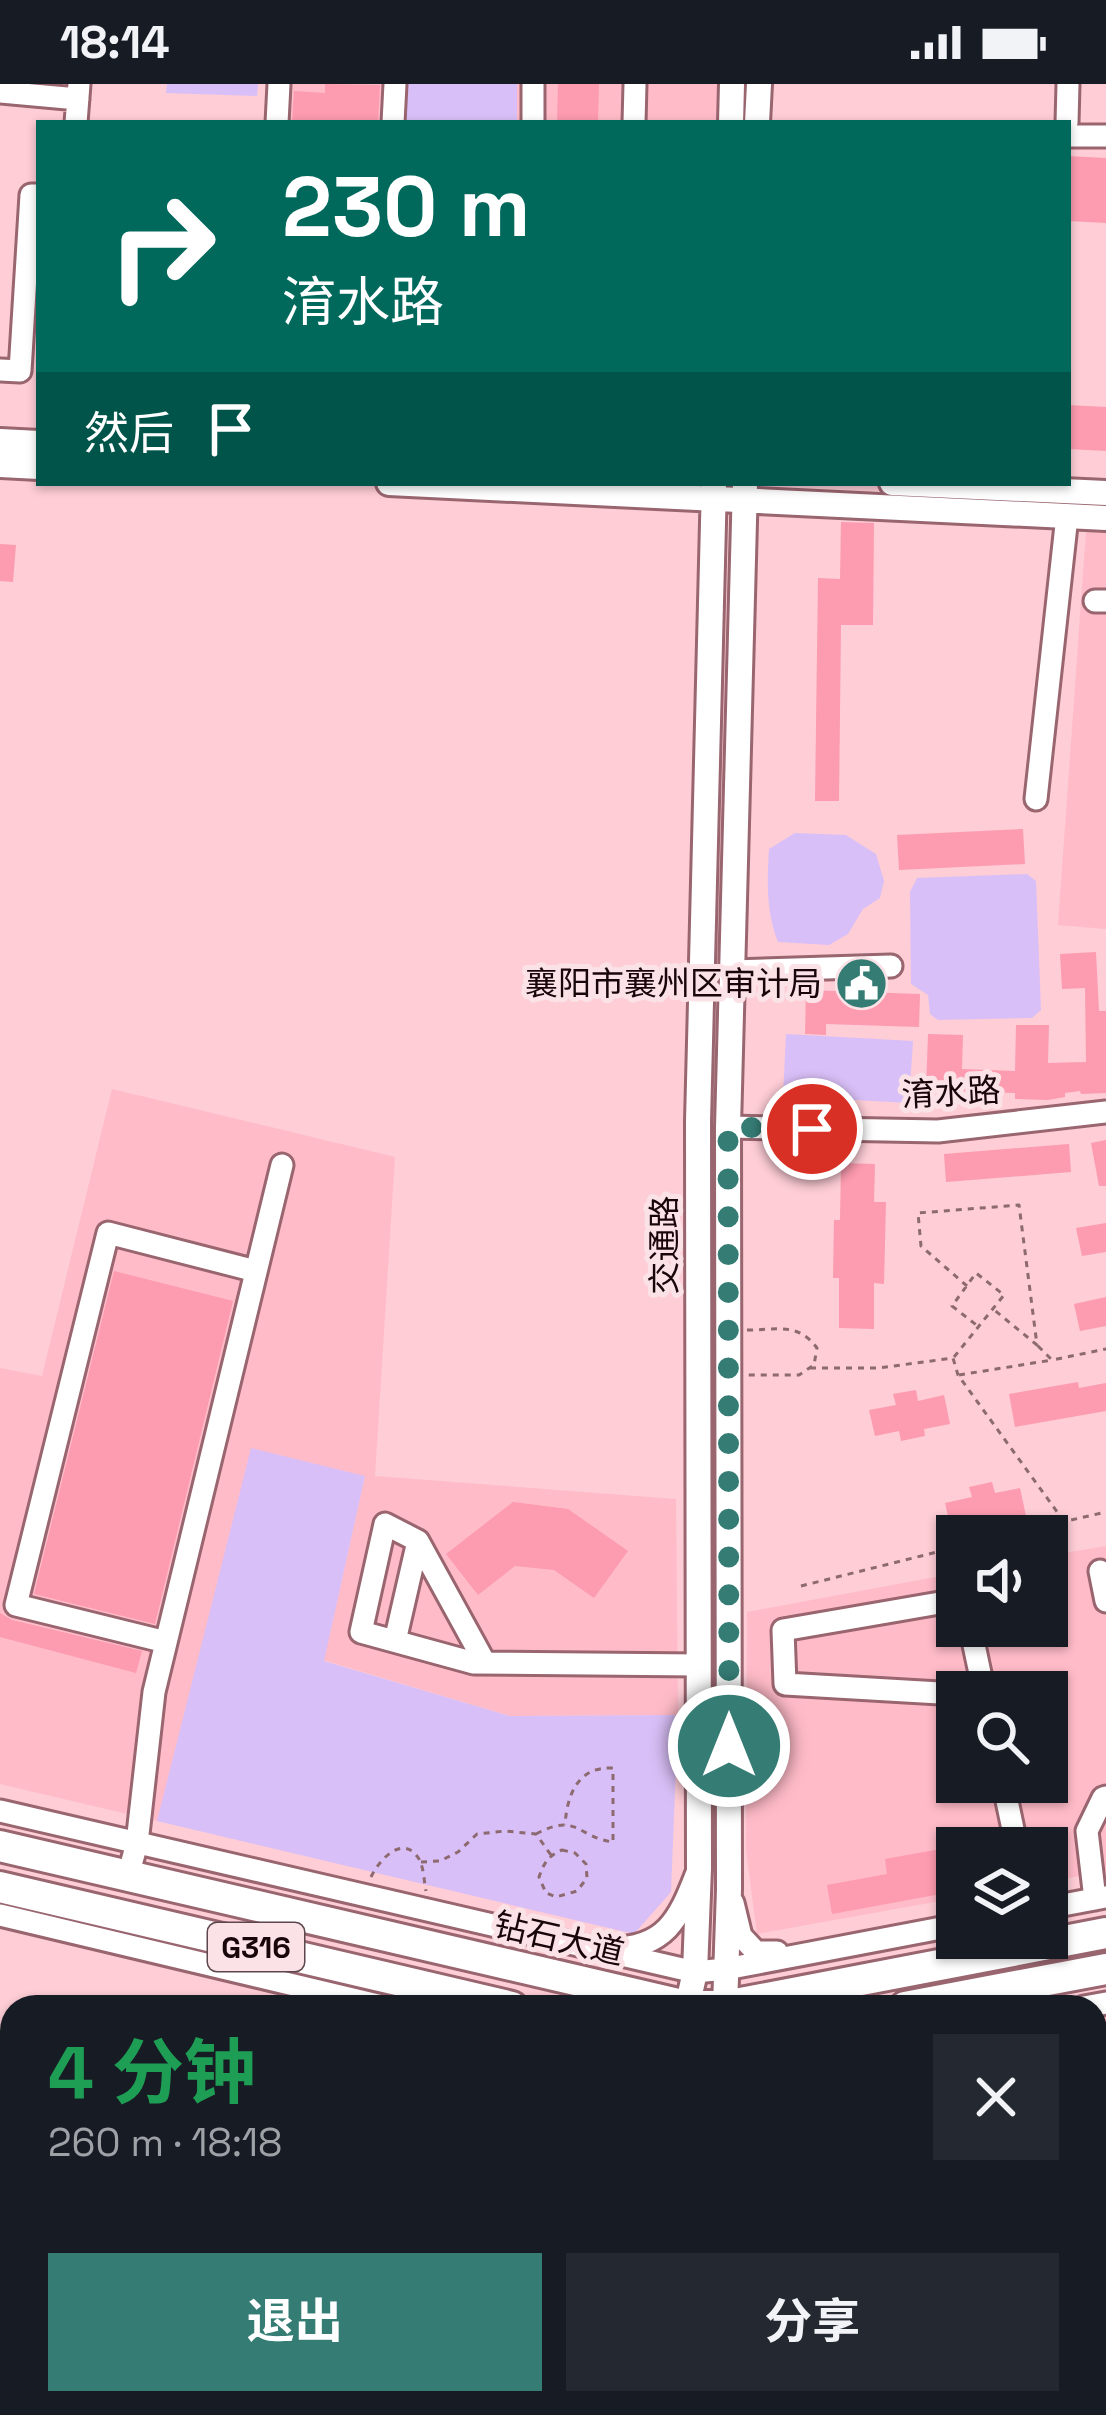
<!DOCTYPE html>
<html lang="zh">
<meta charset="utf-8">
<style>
body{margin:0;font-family:"Space Grotesk","Noto Sans SC",sans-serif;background:#242831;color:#f1f3f6;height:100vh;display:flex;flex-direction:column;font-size:45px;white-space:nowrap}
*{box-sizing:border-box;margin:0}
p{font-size:39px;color:#9ea1a6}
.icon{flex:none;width:66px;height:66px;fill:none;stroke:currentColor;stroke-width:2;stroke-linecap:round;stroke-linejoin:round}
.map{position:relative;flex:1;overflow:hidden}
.side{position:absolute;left:0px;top:1911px;width:1107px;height:420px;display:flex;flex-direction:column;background:#171b24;border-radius:36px 36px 0 0;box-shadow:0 3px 9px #0004}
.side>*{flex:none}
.guide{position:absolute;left:36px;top:36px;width:1035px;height:366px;border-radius:0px;box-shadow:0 3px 9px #0004;background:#00695c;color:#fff;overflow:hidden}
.fabs{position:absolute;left:936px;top:1431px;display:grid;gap:24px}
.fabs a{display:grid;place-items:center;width:132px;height:132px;border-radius:0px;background:#171b24;box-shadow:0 3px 9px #0004;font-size:60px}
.pin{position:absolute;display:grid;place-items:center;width:102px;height:102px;color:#fff;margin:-51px;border:6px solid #fff;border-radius:50%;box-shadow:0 3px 12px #0007}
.me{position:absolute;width:132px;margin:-66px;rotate:0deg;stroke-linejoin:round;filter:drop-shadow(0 0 9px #0008)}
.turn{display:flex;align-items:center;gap:42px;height:252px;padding:0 48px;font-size:54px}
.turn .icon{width:156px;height:156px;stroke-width:2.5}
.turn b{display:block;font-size:84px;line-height:102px}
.then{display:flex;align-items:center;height:114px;padding:0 48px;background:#0003;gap:24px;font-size:45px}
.round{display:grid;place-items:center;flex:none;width:126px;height:126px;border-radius:0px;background:#242831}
.headline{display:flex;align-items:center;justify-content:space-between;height:204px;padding:0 48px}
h1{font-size:72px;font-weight:700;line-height:90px;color:#1e9e55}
.cta{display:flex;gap:24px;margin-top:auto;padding:24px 48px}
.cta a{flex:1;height:138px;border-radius:0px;background:#357c75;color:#fff;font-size:48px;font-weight:700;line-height:138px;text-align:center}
.cta a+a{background:#242831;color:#f1f3f6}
.status{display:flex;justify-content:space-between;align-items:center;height:84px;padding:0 60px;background:#171b24;direction:ltr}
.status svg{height:33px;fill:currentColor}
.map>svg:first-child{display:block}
.built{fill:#ffbbc8;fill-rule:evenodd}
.green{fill:#d9bff7}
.building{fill:#fd9bb0}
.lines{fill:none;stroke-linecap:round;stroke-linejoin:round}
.minor-casing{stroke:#99656f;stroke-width:27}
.major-casing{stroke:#99656f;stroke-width:30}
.highway-casing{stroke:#99656f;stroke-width:36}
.path{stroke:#8c6a70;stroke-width:3;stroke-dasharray:6 6;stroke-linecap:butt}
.minor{stroke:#fff;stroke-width:21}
.major{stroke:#fff;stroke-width:24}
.highway{stroke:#fff;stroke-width:30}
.route{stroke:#357c75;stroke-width:21;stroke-dasharray:0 37.8}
.labels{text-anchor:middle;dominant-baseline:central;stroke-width:10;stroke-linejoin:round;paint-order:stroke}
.shield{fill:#fae2e6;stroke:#5c484c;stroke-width:3}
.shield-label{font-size:30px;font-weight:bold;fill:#18060a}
.poi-label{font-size:33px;fill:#18060a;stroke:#fae2e6;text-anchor:end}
.street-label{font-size:33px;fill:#18060a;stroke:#fae2e6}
</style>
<div class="status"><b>18:14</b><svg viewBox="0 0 49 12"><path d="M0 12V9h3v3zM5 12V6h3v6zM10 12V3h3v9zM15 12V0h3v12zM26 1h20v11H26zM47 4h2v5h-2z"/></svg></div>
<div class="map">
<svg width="1106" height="2331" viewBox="0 0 1106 2331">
<rect width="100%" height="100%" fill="#fecdd6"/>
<path class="built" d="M279,0h453l-1,39h-454z
M1087,433l19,1v411l-48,-4z
M112,1005l283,68 -20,319 301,23 2,216 -168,1 -187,-56 42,-184 -208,345 -157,-37v-416l42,8z
M1106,1462v325l-59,11v-34h-90v50l-200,36 -11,-84 1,-238 210,-39v53h90v-70zM957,1608h90v90h-90z
M1106,1919v314l-11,-52v-258z"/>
<path class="green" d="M167,0h91l-1,12 -91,-3z
M395,0h122v39h-124z
M795,749l51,2 30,19 8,27 -4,17 -17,11 -15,25 -19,11 -51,-3c-12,-31 -11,-60 -9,-93z
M1027,790l9,7 5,129 -9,8 -94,2 -8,-6 -2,-19 -17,-11 -1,-92 7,-14z
M786,950l127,7 -4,62 -126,-7z
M251,1364l114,28 -41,185 186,55 168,-1 -7,177 -37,42 -477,-113z
M529,2319h257l-2,12h-261z"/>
<path class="building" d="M325,0l55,1 -2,38h-86l2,-32 31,2z
M558,0h41l-1,39h-41z
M1068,72l38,2v65l-38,-2z
M1068,321l38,2v44l-38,-2z
M841,438l33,1 -1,102h-32l-2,176h-24l3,-223 22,1z
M0,460l16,1 -3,37 -13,-1z
M1023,745l2,35 -126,6 -2,-35z
M1096,868l3,59h7v82l-25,1 -1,-3 -15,2v4l-17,3 -33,-1v-6l-89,-3 2,-56 35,1 -1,34 53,2 1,-46h33l-1,38 38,-1 -1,-74 -23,1 -2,-35z
M806,906l114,4 -1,33 -93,-3v11l-21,-1z
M1106,1056v46h-7l-8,-43z
M1069,1060l2,28 -125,10 -2,-28z
M841,1079l34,1 -1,38h12l-2,82 -10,-1v46l-35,-1v-50h-6l1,-58h6z
M1106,1139v29l-24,4 -6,-28z
M114,1187l119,30 -78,323 -121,-30z
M1106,1213v29l-26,5 -6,-27z
M1078,1298l1,6 27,-5v28l-91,16 -6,-33z
M916,1306l2,11 26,-6 6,29 -26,5 1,7 -24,5 -2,-10 -24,5 -6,-26 27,-5 -3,-11z
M992,1398l3,11 25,-5 6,28 -27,6 2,6 -24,5 -2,-9 -24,5 -6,-26 27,-6 -3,-10z
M513,1418l55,7 60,42 -34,47 -40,-28 -39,-4 -37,29 -32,-41z
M0,1529l12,7 130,31 -6,22 -136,-36z
M957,1762v45l-125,23 -5,-29 60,-11 -2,-15z"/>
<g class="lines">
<defs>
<path id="minor" d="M0,8l78,7
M76,39l3,-39
M277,39l2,-39
M393,39l2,-39
M533,39v-39
M634,39l1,-39
M1067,39l1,-39
M1068,52h38
M0,286l20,1 11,-176h8
M1095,517h11
M1036,715l31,-283
M732,887l159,-5
M728,1043l210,4 168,-19
M1100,1487l6,30
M957,1516l-174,30 2,54 172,10
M970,1542l14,66
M395,1557l23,-100
M166,1558l-150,-37 92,-372 148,38
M485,1579l-67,-122 -33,-17 -24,108 113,31 225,2
M1003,1698l14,66
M0,1727l695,161 31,-3 231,-44
M128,1792l9,-33 17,-151 128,-527
M1095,1815l-8,-68 16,-33 3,-1
M733,1819l8,33 15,16h21
M1047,1824l58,-11
M0,1831l386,92
M610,1864c55,1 69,-29 86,-73
M1084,1923l22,-4
M1095,1989h11
M1095,2028h11
M1106,2074l-8,39 8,29
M458,2331l6,-12"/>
<path id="major" d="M731,39l1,-39
M757,39l2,-39
M0,357l39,2
M0,381l39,2
M389,399l717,35
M892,399l214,10
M687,1923l8,-35 4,-104 -1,-746 16,-639
M725,1923l4,-118 -1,-762 17,-644
M489,2331l6,-12
M523,2331l6,-12"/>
<path id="highway" d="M0,1762l687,160h38l381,-73
M0,1803l512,120
M905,1923l201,-38"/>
</defs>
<use href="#minor" class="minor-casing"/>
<use href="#major" class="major-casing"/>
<use href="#highway" class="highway-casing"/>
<path class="path" d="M967,1202l-46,-40 -3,-33 101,-8 18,140 -44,-36
M747,1246c30,0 51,-8 70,18l-3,17 -15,10h-51
M1038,1262l14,14 54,-11
M954,1273l50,-62 -28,-22 -24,33 27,21
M810,1284h69l74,-10 5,17 105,145
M959,1291l93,-15
M1001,1452l105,-24
M801,1502l156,-39
M536,1750c41,-22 41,3 77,8v-74c-36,-2 -46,28 -48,57
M562,1766l13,3 11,11 1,14 -10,13 -21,6 -10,-4 -7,-16c5,-14 9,-21 23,-27z
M421,1778l19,-1 18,-9 19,-18 28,-3 31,3 15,21
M371,1793c8,-17 32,-44 48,-18 5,9 5,23 7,32
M720,2319l4,12"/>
<use href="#minor" class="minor"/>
<use href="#major" class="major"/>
<use href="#highway" class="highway"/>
</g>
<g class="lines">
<path class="route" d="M729,1662l-1,-619 84,2"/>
</g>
<defs>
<symbol id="civic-disc" viewBox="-11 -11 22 22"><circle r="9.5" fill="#357c75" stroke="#fae2e6"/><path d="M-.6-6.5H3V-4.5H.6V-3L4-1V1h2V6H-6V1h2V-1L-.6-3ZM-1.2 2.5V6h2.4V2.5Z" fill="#fff"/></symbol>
</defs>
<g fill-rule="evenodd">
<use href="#civic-disc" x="832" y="870" width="59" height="59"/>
</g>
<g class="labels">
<rect class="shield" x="208" y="1839" width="96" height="48" rx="9"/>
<g class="shield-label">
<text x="256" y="1863">G316</text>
</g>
<g class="poi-label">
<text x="822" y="900">襄阳市襄州区审计局</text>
</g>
<g class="street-label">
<text transform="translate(951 1009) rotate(-3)">淯水路</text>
<text transform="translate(665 1161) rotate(-90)">交通路</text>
<text transform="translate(559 1855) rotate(13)">钻石大道</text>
</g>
</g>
</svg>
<div class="fabs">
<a><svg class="icon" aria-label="sound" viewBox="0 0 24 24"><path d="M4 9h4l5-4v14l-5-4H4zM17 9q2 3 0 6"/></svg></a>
<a><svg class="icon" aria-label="search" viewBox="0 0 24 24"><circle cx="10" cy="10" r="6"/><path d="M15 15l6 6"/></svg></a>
<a><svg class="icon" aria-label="layers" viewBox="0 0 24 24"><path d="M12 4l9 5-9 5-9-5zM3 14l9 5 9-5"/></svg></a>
</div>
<div class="pin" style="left:812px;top:1045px;background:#d93025"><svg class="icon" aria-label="arrive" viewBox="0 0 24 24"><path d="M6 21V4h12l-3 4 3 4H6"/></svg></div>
<svg class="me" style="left:729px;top:1662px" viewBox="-20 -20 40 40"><circle r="17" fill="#357c75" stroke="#fff" stroke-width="3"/><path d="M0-11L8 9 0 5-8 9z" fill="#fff"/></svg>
<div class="guide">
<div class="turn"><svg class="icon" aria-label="right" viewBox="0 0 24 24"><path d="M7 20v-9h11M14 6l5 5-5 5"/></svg><div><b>230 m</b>淯水路</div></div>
<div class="then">然后<svg class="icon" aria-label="arrive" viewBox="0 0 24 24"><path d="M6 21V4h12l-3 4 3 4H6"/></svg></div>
</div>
<section class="side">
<div class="headline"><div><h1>4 分钟</h1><p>260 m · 18:18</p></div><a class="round"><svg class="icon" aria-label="close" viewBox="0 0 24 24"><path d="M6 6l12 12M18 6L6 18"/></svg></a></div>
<div class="cta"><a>退出</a><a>分享</a></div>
</section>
</div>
